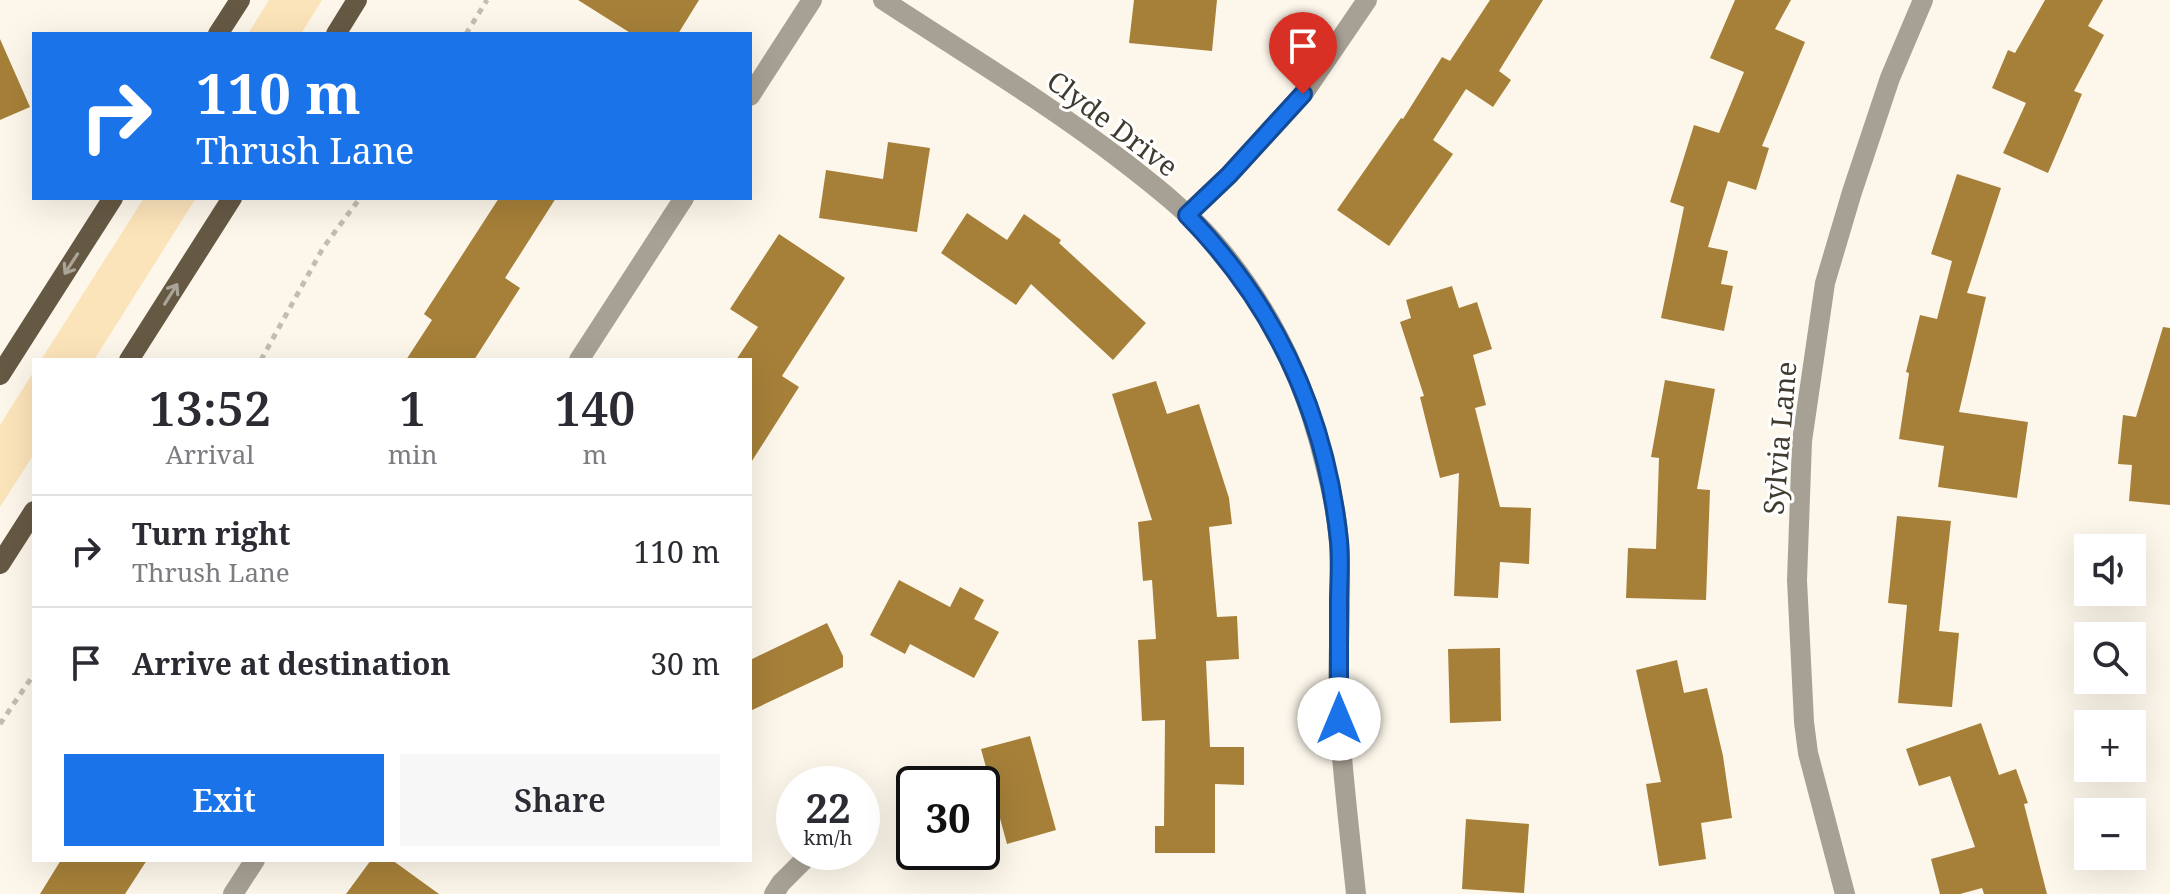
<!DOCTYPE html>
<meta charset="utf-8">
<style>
body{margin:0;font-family:"Noto Serif",serif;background:#f7f7f7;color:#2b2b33;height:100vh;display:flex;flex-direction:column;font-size:30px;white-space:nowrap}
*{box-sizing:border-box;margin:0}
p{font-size:26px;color:#7c7c81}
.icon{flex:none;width:44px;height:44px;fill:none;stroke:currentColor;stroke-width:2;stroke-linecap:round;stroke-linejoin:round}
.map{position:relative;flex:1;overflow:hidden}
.side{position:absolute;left:32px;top:358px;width:720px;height:504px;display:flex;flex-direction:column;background:#fff;border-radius:0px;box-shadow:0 8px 32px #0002}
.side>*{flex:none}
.banner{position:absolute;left:32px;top:32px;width:720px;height:168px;border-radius:0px;box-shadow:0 8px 32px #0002;background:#1a73e8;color:#fff;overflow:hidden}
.controls{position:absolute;left:2074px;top:534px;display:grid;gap:16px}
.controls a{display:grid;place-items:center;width:72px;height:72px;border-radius:0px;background:#fff;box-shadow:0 8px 32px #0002;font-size:40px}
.speed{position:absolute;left:776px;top:766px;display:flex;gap:16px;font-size:40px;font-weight:700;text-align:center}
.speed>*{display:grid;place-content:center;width:104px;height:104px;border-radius:50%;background:#fff;box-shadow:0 8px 32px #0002;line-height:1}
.speed small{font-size:20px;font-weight:400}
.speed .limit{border:4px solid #111;border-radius:12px;background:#fff;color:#111}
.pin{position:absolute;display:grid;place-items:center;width:68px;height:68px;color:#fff;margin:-82px -34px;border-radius:50% 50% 50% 0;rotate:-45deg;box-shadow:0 0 8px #0007}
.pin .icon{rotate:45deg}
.me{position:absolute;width:88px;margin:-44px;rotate:0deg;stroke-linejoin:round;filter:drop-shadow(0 0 6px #0008)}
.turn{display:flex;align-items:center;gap:28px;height:168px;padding:0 32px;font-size:36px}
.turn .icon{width:104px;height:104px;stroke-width:2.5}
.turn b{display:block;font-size:56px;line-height:68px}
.eta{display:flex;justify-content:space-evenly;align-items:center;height:136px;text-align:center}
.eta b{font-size:48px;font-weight:600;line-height:56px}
.primary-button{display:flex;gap:16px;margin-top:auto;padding:16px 32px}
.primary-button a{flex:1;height:92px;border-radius:0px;background:#1a73e8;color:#fff;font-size:32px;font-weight:600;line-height:92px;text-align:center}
.primary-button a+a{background:#f7f7f7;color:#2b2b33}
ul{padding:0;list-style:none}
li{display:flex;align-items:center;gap:24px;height:112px;padding:0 32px;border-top:2px solid #e1e1e2}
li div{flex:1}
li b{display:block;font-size:30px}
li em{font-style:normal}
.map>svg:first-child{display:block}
.green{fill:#fce4ba}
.building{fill:#a68039}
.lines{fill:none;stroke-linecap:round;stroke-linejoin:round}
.path{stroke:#c3bdb1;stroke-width:5;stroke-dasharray:6 6;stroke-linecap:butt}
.minor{stroke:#a7a094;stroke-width:20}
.major{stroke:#665944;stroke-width:20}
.oneway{stroke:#aba498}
.route-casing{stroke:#114b97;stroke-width:20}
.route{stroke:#1a73e8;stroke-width:14}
.labels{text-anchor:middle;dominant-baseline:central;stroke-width:6;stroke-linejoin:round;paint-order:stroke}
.street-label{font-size:28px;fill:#413b2f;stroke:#fff}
</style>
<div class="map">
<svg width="2170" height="894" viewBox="0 0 2170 894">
<rect width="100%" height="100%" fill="#fdf7eb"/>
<path class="green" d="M269,0h53l-21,34h-53z
M144,198h52l-102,162h-53z
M34,371v83l-34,53v-82z"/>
<path class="building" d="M578,0h121l-21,34h-46z
M1134,0h83l-5,51 -83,-8z
M1490,0h53l-44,71 12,9 -18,27 -27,-18 -33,51 20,14 -64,92 -52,-36 64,-92 2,1 39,-62 8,4z
M1735,0h56l-16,29 30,13 -43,104 7,2 -13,42 -28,-9 -20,66 20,4 -7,33 12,2 -9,45 -63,-13 23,-111 -14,-5 24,-77 25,8 25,-61 -34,-14z
M2045,0h58l-15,26 16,9 -30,56 8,3 -34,79 -45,-20 23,-50 -34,-15 16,-38 7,3z
M0,39l30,68 -30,13z
M888,142l42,6 -13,84 -98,-14 7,-48 57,9z
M1957,174l44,14 -34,105 19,4 -27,115 69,10 -11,76 -79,-11 6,-41 -45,-7 10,-66 -3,-1 14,-57 17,4 15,-58 -21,-7z
M499,198h57l-51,80 15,10 -46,72h-68l26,-40 -8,-6z
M967,213l40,27 17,-26 37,26 -2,3 87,80 -33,37 -82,-76 -15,21 -75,-52z
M779,234l66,44 -63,98 17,11 -49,77v-104h-14l22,-33 -28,-18z
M1452,286l7,22 18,-6 15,47 -19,6 13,50 -11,3 25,99 31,1 -2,56 -29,-2 -2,36 -44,-2 5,-123 -19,5 -20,-81 4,-1 -24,-74 11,-4 -5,-18z
M2163,327l7,1v177l-41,-4 3,-36 -14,-1 5,-49 13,2z
M1665,380l50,9 -18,100 13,1 -4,110 -80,-2 2,-50 28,1 3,-91 -8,-1z
M1156,381l11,33 32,-10 30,94 3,26 -23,3 8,90 20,-1 2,43 -33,2 4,86h34v38l-29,-1v69h-60v-27h9l1,-106 -23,1 -4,-81 18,-1 -4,-59 -9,1 -5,-59 14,-2 -40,-126z
M1897,516l54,5 -12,110 20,2 -7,74 -54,-4 9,-98 -19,-2z
M899,580l51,27 10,-20 24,13 -10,19 25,13 -25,46 -64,-34 -5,10 -35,-19z
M827,623l16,33v11l-93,44v-51z
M1500,648l1,73 -51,2 -2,-74z
M1677,660l7,33 23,-5 16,68 9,62 -31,5 5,36 -47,7 -13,-82 15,-2 -25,-112z
M1981,723l18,52 17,-6 12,34 -4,1 23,90h-63l-2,-6 -22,6h-20l-9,-35 44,-12 -25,-71 -31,10 -13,-37z
M1030,736l26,94 -49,14 -26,-95z
M1466,819l63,5 -5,69 -62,-4z
M61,860h86l-22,34h-85z
M371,860h21l47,34h-93z"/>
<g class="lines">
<path class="path" d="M466,34l21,-34
M261,360l62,-112 37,-50
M0,724l34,-50"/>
<path class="minor" d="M883,0c81,53 164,103 241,162 31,24 64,50 90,80 49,57 84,124 104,196 9,34 19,71 21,106 4,59 -3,117 0,176 4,58 11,116 17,174
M750,96l62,-96
M1187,215l42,-40 74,-81 64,-94
M579,360l105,-162
M233,894l22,-34
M774,894l7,-11 31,-31
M1845,894l-37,-141 -4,-31 -7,-142 5,-139 23,-158 27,-91 38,-114 33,-78"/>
<path class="major" d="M218,34l22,-34
M336,34l21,-34
M129,360l103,-162
M0,375l113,-177
M0,564l34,-53"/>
</g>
<defs><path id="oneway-shaft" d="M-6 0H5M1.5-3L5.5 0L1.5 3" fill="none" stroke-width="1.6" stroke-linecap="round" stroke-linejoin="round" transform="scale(2)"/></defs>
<g class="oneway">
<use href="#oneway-shaft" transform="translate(71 264) rotate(123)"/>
<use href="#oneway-shaft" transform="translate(171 294) rotate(-58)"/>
</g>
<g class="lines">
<defs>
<path id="route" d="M1303,94l-74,81 -42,40c89,91 139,200 152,326 2,20 0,41 0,61 0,39 0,78 0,117"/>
</defs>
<use href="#route" class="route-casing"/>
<use href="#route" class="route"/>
</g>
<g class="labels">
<g class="street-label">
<text transform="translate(1113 123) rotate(37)">Clyde Drive</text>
<text transform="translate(1779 438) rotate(-85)">Sylvia Lane</text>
</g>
</g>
</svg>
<div class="controls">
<a><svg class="icon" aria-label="sound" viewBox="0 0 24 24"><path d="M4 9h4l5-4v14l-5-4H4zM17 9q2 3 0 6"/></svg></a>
<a><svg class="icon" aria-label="search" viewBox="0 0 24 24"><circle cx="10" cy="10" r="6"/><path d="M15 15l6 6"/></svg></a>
<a>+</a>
<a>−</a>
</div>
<div class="speed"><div>22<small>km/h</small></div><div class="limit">30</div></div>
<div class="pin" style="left:1303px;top:94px;background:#d93025"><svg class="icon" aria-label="arrive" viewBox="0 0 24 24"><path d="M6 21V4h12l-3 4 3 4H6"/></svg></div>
<svg class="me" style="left:1339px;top:719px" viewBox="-20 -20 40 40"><circle r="19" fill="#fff"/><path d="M0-13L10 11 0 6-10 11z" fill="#1a73e8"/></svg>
<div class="banner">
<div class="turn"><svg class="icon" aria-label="right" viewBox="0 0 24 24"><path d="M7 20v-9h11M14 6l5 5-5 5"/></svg><div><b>110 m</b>Thrush Lane</div></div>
</div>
<section class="side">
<div class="eta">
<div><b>13:52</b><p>Arrival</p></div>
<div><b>1</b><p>min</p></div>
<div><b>140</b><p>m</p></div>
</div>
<ul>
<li><svg class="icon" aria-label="right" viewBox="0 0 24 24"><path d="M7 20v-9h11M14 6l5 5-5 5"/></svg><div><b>Turn right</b><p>Thrush Lane</p></div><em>110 m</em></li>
<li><svg class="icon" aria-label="arrive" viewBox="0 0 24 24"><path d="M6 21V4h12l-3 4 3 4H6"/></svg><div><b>Arrive at destination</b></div><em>30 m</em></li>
</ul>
<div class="primary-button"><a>Exit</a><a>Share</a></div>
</section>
</div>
